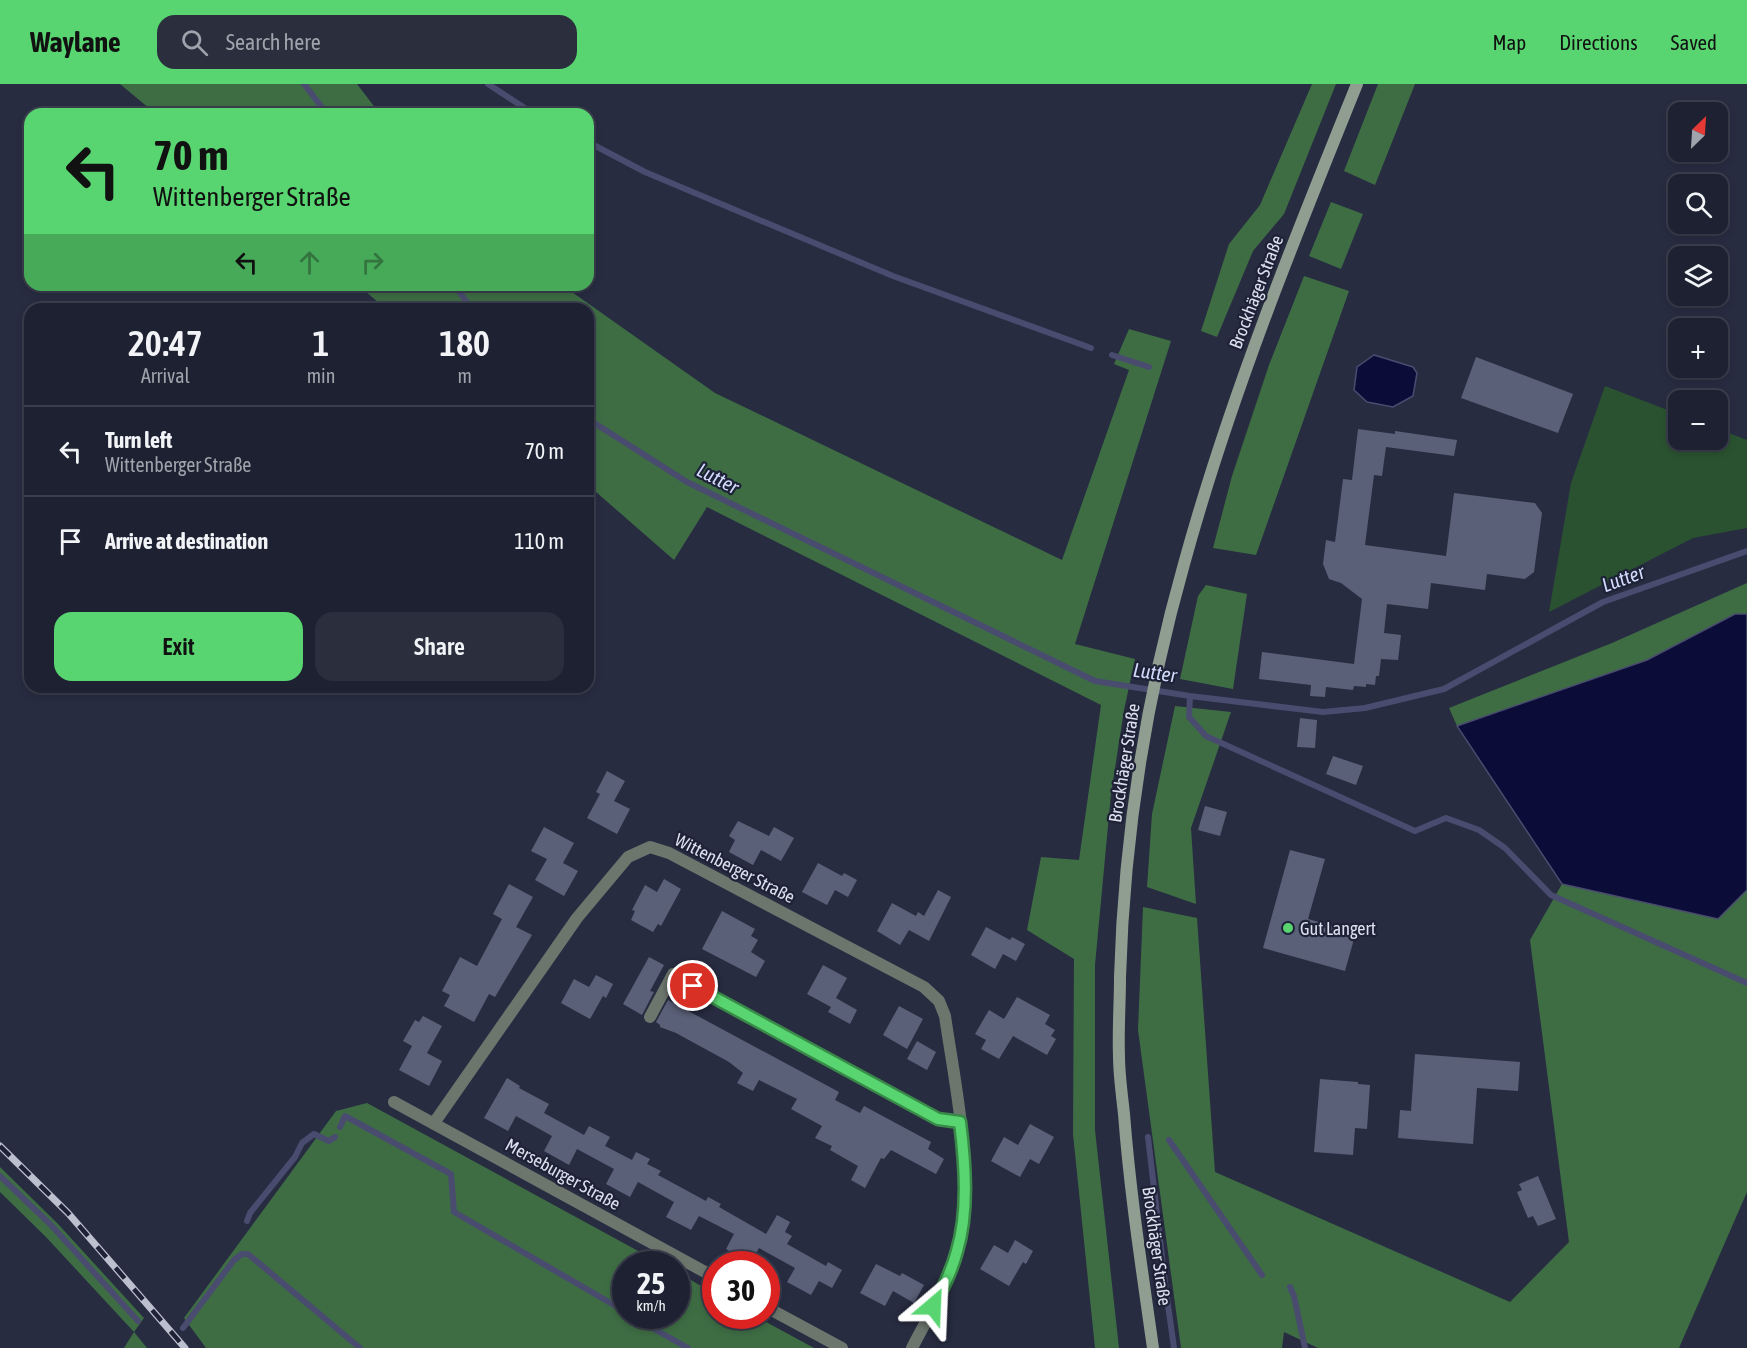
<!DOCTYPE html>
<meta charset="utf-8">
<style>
body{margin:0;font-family:"Asap Condensed",sans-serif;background:#2a2e3d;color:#f1f3f6;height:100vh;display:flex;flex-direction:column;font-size:22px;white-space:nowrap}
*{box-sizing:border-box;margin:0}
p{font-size:20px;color:#a0a3ab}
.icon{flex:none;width:33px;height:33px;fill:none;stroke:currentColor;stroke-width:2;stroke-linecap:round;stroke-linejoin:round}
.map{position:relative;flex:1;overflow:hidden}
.sheet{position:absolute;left:24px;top:219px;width:570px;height:390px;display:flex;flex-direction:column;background:#1d2131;border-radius:18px;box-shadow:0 3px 9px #0003,0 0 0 2px #3b3e4d}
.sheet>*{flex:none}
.guide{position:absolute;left:24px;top:24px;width:570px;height:183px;border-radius:18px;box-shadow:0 3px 9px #0003,0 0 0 2px #3b3e4d;background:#58d570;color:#111;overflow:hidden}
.needle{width:39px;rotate:25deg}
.fabs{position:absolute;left:1668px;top:18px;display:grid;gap:12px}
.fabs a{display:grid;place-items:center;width:60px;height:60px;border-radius:12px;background:#1d2131;box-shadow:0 3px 9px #0003,0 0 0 2px #3b3e4d;font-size:30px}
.speed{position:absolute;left:612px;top:1167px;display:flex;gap:12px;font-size:30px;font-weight:700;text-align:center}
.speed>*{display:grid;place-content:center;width:78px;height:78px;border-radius:50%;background:#1d2131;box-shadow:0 3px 9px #0003,0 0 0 2px #3b3e4d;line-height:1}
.speed small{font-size:15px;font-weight:400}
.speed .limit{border:9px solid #d22;background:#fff;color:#111}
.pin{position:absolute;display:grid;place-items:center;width:51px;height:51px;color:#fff;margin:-26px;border:3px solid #fff;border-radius:50%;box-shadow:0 2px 6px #0007}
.me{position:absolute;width:66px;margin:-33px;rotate:26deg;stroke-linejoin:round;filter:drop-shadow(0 0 4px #0008)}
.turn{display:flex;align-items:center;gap:21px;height:126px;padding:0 30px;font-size:27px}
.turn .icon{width:78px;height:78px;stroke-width:2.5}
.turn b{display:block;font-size:42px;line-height:51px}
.lanes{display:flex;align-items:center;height:57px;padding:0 30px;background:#0003;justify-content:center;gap:30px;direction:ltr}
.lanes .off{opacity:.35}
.eta{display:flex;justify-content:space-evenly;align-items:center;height:102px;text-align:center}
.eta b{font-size:36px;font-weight:600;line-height:42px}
.cta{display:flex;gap:12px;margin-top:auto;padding:12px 30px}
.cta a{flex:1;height:69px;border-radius:18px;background:#58d570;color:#111;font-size:24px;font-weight:600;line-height:69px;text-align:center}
.cta a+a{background:#2a2e3d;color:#f1f3f6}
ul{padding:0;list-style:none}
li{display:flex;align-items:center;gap:18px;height:90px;padding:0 30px;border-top:2px solid #3b3e4d}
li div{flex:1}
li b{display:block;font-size:22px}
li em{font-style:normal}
header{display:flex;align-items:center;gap:36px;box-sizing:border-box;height:84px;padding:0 30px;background:#58d570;color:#111}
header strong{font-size:28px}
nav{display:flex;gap:33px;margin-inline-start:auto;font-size:21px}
.search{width:420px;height:54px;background:#2a2e3d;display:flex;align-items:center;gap:15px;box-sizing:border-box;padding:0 21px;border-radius:18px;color:#a0a3ab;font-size:22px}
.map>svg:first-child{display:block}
.green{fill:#2a5230}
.forest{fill:#3e6d44}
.water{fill:#0b0d38;stroke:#4a4c6f;stroke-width:1.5}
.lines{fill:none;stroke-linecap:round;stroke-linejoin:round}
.stream{stroke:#4a4c6f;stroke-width:6}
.building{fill:#5a6078}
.street{stroke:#6c766d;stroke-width:12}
.secondary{stroke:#8f9e90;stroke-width:12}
.rail-casing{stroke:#bbbfce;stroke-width:7}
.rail{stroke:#1e2237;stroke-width:4.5;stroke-dasharray:14;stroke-linecap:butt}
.route-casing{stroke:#398a49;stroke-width:15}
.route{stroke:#58d570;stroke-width:10}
.poi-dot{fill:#58d570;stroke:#1e2237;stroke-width:2}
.labels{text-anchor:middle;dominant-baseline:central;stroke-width:4.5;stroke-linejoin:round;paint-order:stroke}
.street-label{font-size:18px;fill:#dce0ee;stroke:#1e2237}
.poi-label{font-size:18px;fill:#dce0ee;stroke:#1e2237;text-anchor:start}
.water-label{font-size:20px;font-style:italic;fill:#d2dbfb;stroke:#1e2237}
</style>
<header>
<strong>Waylane</strong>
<div class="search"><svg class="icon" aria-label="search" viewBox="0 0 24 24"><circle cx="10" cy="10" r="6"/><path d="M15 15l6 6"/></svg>Search here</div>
<nav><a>Map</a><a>Directions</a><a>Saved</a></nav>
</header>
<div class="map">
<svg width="1747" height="1264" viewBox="0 0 1747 1264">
<rect width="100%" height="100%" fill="#272c41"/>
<path class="green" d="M1605,302l73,28v26h40v-11l29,11v88l-54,10 -144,74 22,-129z"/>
<path class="forest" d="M120,0h237l23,30h-224z
M1312,0h24l-52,130 -31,37 -36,86 -16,-6 28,-87 31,-39z
M1378,0h37l-40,101 -31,-14z
M1331,118l32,12 -22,55 -32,-13z
M1304,192l45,15 -93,264 -43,-7 19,-72 37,-111z
M358,201h204l153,108 347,167 67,-190 -15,-6 15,-35 42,12 -96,303 60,15 -11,51 -13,84 -16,171v165l24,218h-24l-22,-214 1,-175 -47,-29 14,-73 38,3 22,-155 -394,-198 -33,53 -86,-75v-176h-202z
M1747,499v31h-12l-88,46 -190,66 -8,-18 163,-65z
M1206,501l41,9 -14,95 -53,-10 18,-83z
M1175,622l56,6 -40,116 5,76 -49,-17 5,-73z
M1562,800l156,35 29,-29v302l-68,156h-361l-34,-16 -2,16h-101l-43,-318 5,-123 54,11 18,254 295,130 59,-60 -39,-302z
M367,1019l295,161h-36v52h50l1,-44 38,22 1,22h39l59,32h-608l-22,-30 152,-207z
M0,1083l58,57 86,94 -10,14 13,16h-23l10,-16 -88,-95 -46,-45z"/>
<path class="water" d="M1374,271l39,12 4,6 -4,23 -20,11 -26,-5 -13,-12 3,-23z
M1735,530h12v276l-29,29 -156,-35 -105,-158 190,-66z"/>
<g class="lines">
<path class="stream" d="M304,0l23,30
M488,0l46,30
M588,58l57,30 248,104 198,72
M454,201l18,24
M1112,271l37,12
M588,335l99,63 408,199 95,15 133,16 42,-4 79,-19 159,-87 144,-51
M1190,612l-1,21 17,19 209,95 31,-13 33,12 26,18 46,47 196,88
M340,1043l5,-11 106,58 3,38 172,100
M1148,1053l18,154 8,57
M1169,1056l93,135
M0,1092l51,49 87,96
M247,1137l3,-8 45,-56 7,-14 12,-9 15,7 6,-4
M1290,1203l4,9 11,52
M631,1232l57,32
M183,1244l51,-68 8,-6h6l112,94"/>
</g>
<path class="building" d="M1476,273l97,37 -15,39 -97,-35z
M1358,345l37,5v-3l62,9 -3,16 -68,-9 -4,29 -8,-1 -9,70 81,11 8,-63 81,10 7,10 -8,59 -9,7 -38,-5 -2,16 -54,-7 -3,26 -41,-5 -3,29 17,2 -3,25 -17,-1 -2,17h-3l-1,9 -9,-1v3l-12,-1 -1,4 -27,-3 -1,10 -15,-1 1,-11 -52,-6 3,-27 92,12 8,-65 -21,-16 -12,-4 -6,-15 3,-24 9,2 8,-63 9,1z
M1300,634l17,2 -2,28 -18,-1z
M1333,672l30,10 -7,19 -30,-11z
M607,687l18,10 -11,20 16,8 -13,25 -30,-16 13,-24 -4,-2z
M1205,722l22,6 -7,24 -22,-6z
M738,737l31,15 5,-9 20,11 -13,23 -20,-11 -8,15 -24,-13 6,-12 -6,-4z
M544,743l30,16 -11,20 15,8 -14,25 -29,-16 12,-21 -16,-8z
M1290,766l35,9 -17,60 48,13 -11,39 -82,-23z
M818,779l24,13 2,-3 13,7 -9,17 -13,-7 -8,15 -25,-13z
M664,795l17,10 -20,37 -3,-2 -5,8 -22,-12 4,-9 -3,-1 13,-25 12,7z
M509,800l24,13 -17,30 16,8 -37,62 -6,-3 -15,28 -30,-16 6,-11 -8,-4 18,-34 17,9 25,-47 -9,-5z
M938,806l13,7 -22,44 -20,-11 -9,15 -23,-14 15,-28 24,13 2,-4 6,4z
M722,827l33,18 -4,7 7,4 -7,12 14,9 -9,16 -54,-28z
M986,843l24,13 2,-3 13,7 -9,17 -13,-7 -8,15 -24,-14z
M649,873l15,8 -14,26 4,1 -12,23 -19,-11z
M823,881l24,13 -11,20 21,12 -7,14 -22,-12 3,-5 -24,-13z
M596,891l17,9 -7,14 -3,-2 -13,23 -29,-16 13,-24 15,8z
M1017,913l33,18 -5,9 10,6 -4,6 5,3 -9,16 -34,-19 -14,23 -18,-10 5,-9 -11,-6 14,-24 15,9z
M668,916l171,92 -4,8 25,13 4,-7 67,36 -3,7 16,10 -8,15 -45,-24 -7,9 -3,-1 -16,30 -14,-8 7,-14 -28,-16 2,-4 -17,-8 7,-12 -31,-17 6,-10 -38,-19 -6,11 -16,-8 6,-10 -14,-11 -53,-29 -16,-6v-2l-4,-3z
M899,922l24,13 -16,30 -24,-14z
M423,932l19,10 -15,27 15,8 -13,25 -30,-16 13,-24 -9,-5 12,-21 4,2z
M917,957l19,11 -9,18 -20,-11z
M1415,970l105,8 -2,29 -41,-3 -4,56 -75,-6 2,-28 11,1z
M507,994l13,8 -1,2 30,16 -5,9 40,22 5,-9 21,11 -5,9 27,14 4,-8 14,7 -3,5 14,7 -3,4 48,26 2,-4 13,7 -2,3 47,27 11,-19 13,7 -5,10 7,4 -5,8 39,22 2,-4 14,8 -10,18 -13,-7 -8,14 -24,-13 8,-14 -36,-20 -8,15 -25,-14 8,-15 -35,-18 -8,14 -25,-13 8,-15 -36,-20 -8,15 -24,-13 8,-15 -37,-20 -8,16 -25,-14 8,-15 -36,-20 -8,15 -24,-13z
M1320,995l38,3v2l12,1 -3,44 -12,-1 -2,27 -39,-3z
M1030,1040l24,13 -15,27 -9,-5 -10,18 -29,-16 13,-24 14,8z
M1538,1092l18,43 -18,7 -5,-10 -5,2 -11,-26 5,-2 -3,-6z
M1015,1156l18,11 -7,13 -3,-2 -14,24 -29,-17 14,-24 14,8z
M876,1180l24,12 2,-3 22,12 -10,18 -21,-12 -8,15 -25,-13z"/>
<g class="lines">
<path class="street" d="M650,933l23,-43 265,145 22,3
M394,1018l322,176
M434,1039l143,-205 51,-61 22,-10 19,6 255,134 15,14 6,15c11,76 30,156 13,232 -8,35 -30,68 -46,100
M766,1223l76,41"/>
<path class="secondary" d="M1153,1264c-11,-78 -23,-155 -29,-234 -2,-19 -5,-39 -5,-58 -1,-26 1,-53 1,-79 4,-139 26,-279 64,-413 45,-164 109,-322 173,-480"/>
<defs>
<path id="rail" d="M0,1062l68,67 117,135"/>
</defs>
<use href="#rail" class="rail-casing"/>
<use href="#rail" class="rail"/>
</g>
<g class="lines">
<defs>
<path id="route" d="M693,902l245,133 22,3c5,40 9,89 -3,129 -5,19 -14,38 -24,55"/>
</defs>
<use href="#route" class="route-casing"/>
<use href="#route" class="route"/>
</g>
<circle class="poi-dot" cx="1288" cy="844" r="6"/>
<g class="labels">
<g class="street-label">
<text transform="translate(1256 208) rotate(-69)">Brockhäger Straße</text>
<text transform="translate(1124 679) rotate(-81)">Brockhäger Straße</text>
<text transform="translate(735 784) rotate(27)">Wittenberger Straße</text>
<text transform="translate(563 1090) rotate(29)">Merseburger Straße</text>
<text transform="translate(1157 1162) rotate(82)">Brockhäger Straße</text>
</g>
<g class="poi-label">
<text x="1300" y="844">Gut Langert</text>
</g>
<g class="water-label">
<text transform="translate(718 394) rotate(27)">Lutter</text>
<text transform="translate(1623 494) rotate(-20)">Lutter</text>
<text transform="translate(1155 588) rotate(8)">Lutter</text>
</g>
</g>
</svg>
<div class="fabs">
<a><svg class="needle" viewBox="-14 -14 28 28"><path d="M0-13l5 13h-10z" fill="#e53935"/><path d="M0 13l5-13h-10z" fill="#a0a3ab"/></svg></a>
<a><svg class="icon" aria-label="search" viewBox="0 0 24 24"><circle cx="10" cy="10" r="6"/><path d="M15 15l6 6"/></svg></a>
<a><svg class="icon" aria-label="layers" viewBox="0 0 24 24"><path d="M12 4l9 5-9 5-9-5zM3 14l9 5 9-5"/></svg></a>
<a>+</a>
<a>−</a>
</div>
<div class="speed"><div>25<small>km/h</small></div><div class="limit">30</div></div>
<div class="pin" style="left:693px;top:902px;background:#d93025"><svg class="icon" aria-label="arrive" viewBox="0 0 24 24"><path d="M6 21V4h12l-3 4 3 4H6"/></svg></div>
<svg class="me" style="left:933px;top:1222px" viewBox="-20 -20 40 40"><path d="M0-17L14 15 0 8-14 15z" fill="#58d570" stroke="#fff" stroke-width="4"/></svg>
<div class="guide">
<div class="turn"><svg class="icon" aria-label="left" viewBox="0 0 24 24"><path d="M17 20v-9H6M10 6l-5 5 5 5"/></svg><div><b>70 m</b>Wittenberger Straße</div></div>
<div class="lanes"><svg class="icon" aria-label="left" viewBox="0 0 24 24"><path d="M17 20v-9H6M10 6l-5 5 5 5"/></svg><svg class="icon off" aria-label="ahead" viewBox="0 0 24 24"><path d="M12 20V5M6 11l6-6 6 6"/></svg><svg class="icon off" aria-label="right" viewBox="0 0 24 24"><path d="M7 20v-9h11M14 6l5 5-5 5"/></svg></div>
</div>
<section class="sheet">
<div class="eta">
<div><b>20:47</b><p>Arrival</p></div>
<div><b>1</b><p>min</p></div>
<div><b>180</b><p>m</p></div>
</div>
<ul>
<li><svg class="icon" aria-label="left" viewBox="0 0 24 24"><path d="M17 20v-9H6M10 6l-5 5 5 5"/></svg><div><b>Turn left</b><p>Wittenberger Straße</p></div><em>70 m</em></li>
<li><svg class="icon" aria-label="arrive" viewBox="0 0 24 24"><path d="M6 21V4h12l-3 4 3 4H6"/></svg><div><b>Arrive at destination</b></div><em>110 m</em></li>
</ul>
<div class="cta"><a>Exit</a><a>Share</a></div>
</section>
</div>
